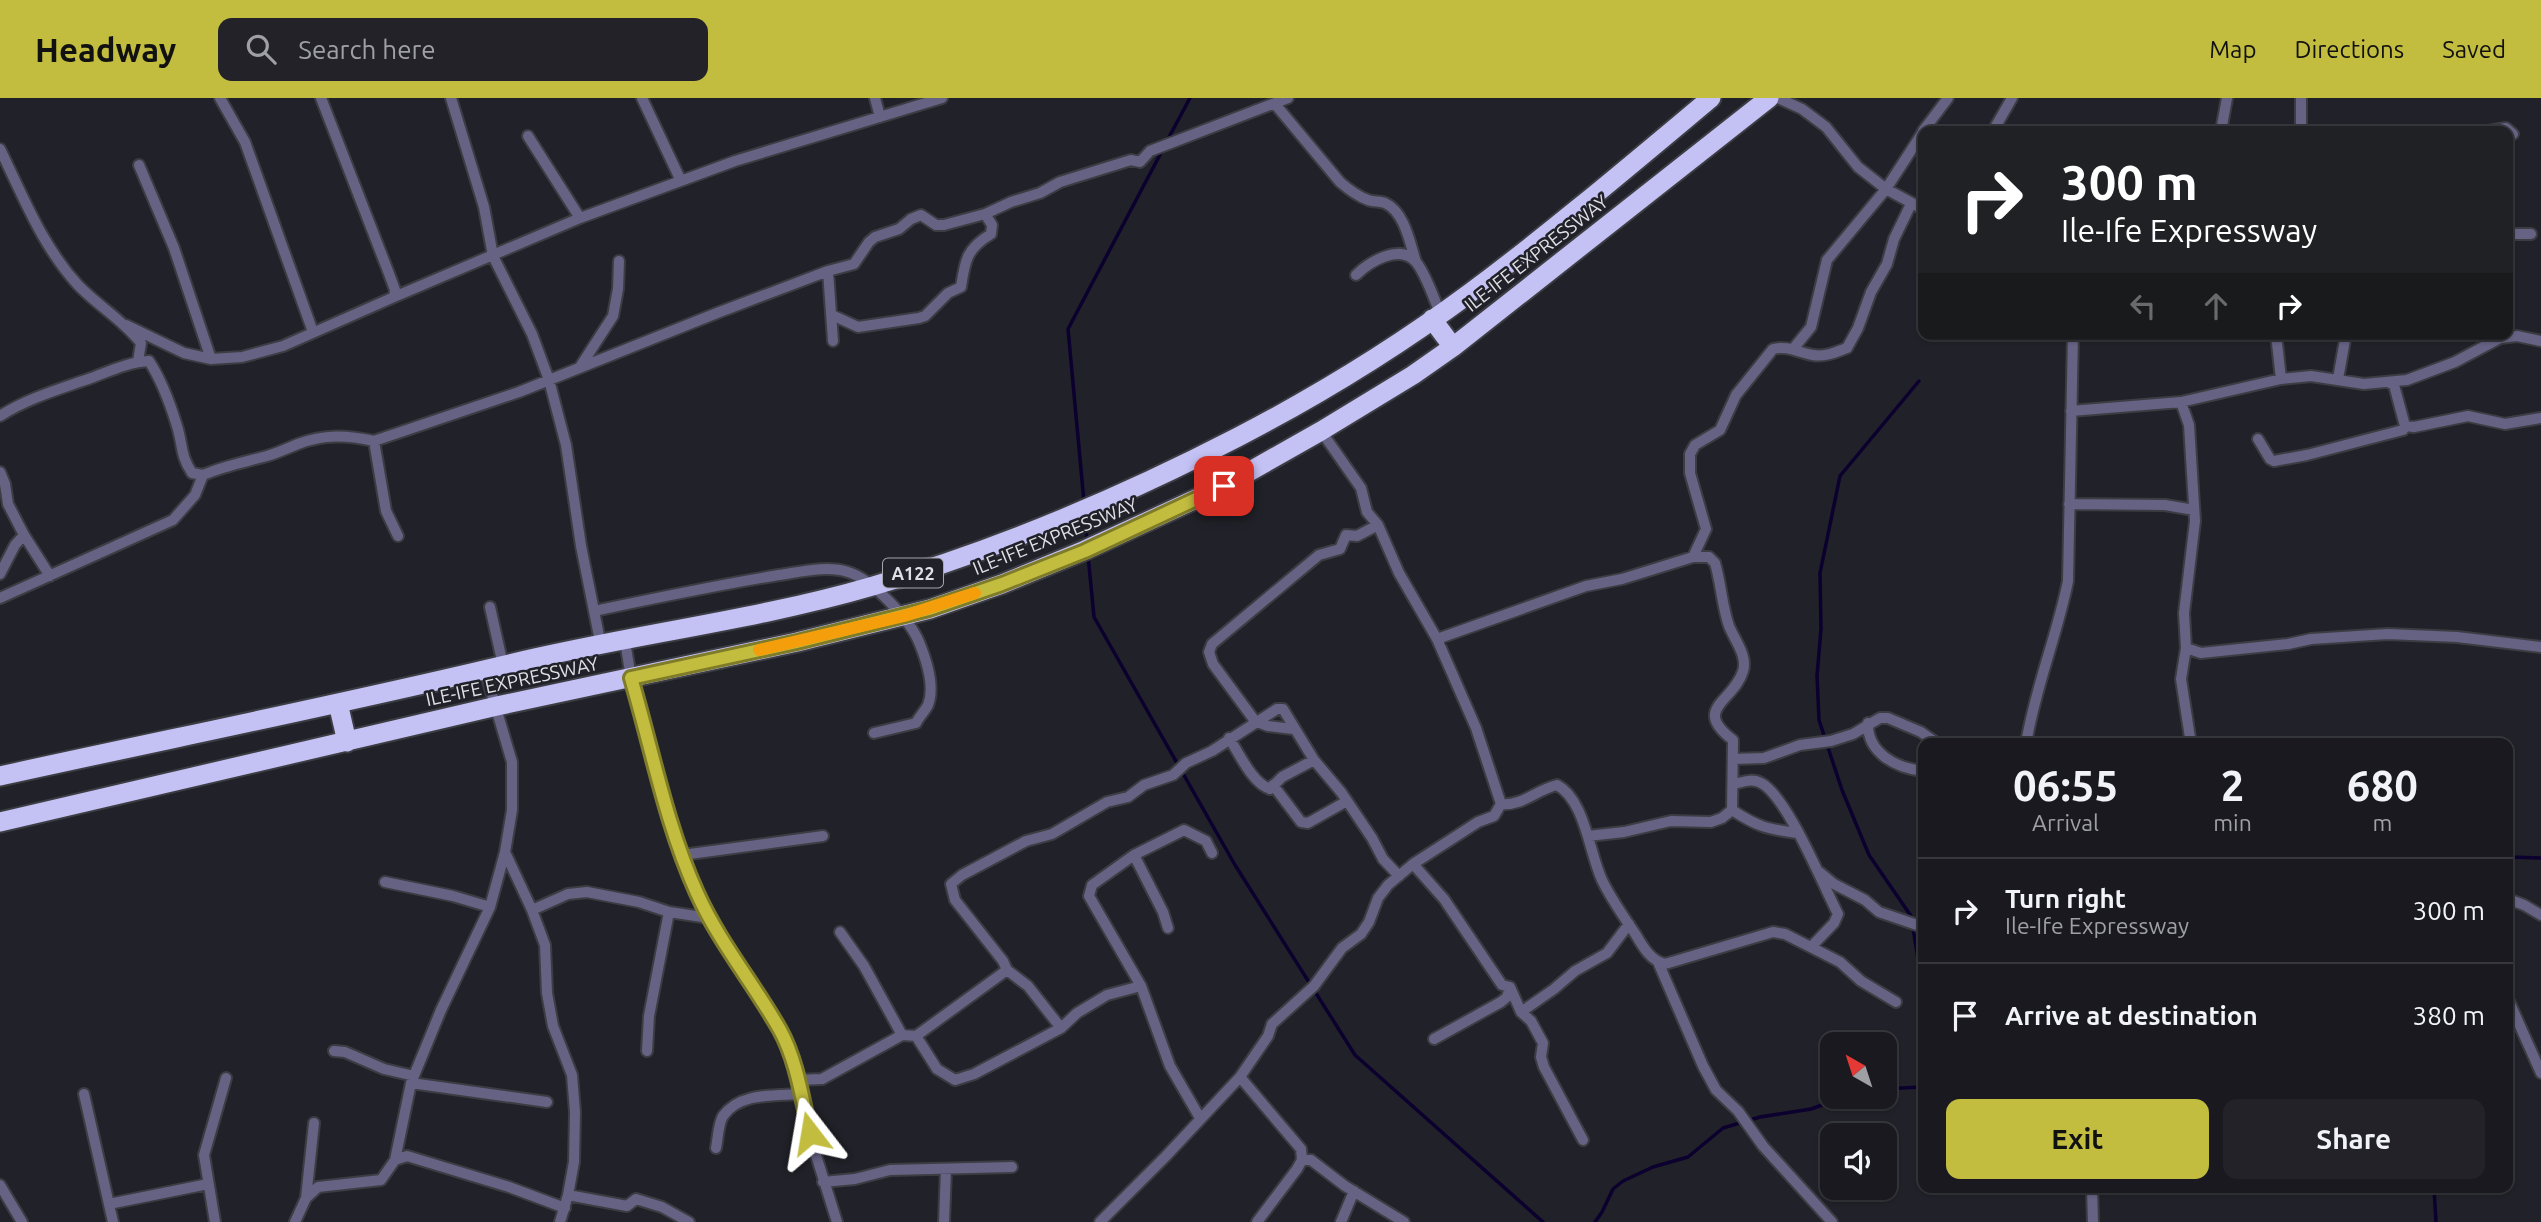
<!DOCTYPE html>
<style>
body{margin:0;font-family:Ubuntu,sans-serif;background:#222228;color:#f1f3f6;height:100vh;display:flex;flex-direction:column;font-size:26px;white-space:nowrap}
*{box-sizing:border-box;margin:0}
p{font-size:23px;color:#9fa0a4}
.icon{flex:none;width:38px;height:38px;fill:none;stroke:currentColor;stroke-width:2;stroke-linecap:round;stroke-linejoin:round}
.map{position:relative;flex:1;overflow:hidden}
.sheet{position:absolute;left:1918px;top:640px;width:595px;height:455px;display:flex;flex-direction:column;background:#19191f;border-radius:14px;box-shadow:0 2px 5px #0004,0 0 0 2px #37383d}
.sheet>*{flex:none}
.top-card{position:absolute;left:1918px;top:28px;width:595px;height:214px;border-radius:14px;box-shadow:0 2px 5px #0004,0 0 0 2px #37383d;background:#202124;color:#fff;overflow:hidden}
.needle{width:46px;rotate:321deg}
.fabs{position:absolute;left:1820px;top:934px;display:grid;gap:14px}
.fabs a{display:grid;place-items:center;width:77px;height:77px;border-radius:14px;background:#19191f;box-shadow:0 2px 5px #0004,0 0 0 2px #37383d;font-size:35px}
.pin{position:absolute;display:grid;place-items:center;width:60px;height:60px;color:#fff;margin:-30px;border-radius:14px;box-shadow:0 4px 10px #0006}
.me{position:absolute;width:77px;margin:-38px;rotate:346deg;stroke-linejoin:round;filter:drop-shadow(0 0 5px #0008)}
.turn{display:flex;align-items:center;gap:24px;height:147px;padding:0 28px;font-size:32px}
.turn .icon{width:91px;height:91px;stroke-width:2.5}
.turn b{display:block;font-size:49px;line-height:60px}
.lanes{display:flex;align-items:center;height:66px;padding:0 28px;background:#0003;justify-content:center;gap:35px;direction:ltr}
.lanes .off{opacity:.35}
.eta{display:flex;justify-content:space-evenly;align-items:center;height:119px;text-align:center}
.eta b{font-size:42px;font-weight:700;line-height:49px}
.cta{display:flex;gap:14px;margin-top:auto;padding:14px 28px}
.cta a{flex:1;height:80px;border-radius:14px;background:#c2bd3f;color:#111;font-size:28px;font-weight:700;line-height:80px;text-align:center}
.cta a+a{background:#222228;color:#f1f3f6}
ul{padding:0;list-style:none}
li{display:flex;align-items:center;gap:21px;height:105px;padding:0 28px;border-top:2px solid #37383d}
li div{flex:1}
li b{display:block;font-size:26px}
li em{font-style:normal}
header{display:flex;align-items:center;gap:42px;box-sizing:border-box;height:98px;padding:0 35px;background:#c2bd3f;color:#111}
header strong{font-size:33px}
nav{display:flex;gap:38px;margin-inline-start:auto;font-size:24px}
.search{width:490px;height:63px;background:#222228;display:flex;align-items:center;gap:18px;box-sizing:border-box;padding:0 24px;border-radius:14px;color:#9fa0a4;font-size:26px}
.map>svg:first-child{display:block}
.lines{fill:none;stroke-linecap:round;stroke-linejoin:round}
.stream{stroke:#0c002e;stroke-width:3.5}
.street-casing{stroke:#3c3c43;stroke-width:14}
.highway-casing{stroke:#3c3c43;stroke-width:23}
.street{stroke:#656284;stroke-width:10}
.highway{stroke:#c4c1f4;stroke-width:19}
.route-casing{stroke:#7e7b29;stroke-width:18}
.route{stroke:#c2bd3f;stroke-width:12}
.slow{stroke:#f59e0b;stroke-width:12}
.labels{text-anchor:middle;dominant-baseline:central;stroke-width:5;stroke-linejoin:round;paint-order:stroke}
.shield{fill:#212129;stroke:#a6a6ad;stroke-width:2}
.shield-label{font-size:18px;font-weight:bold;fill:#dfdfe5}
.street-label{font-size:19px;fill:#dfdfe5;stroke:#212129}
</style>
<header>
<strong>Headway</strong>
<div class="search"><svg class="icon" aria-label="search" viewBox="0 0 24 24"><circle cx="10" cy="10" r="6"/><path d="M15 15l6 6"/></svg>Search here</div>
<nav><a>Map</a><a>Directions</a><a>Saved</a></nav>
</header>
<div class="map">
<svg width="2541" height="1124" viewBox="0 0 2541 1124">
<rect width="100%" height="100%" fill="#212129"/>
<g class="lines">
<path class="stream" d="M1168,41l22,-41
M1919,283l-79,95 -20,97 1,56 -4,47 2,44 23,70 27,65 42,61 12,73
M1084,404l-16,-173 95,-180
M1085,419l2,24
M1088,457l6,62 141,248 120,190 188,167
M2508,759l33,1
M1885,991l35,-2 3,-12
M2434,1090l2,34
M1595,1124l7,-10 11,-23 10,-8 30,-14 35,-10 35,-29 37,-11 51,-8 33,-12"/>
<defs>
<path id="street" d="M220,0l25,44 68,190
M321,0l67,173 7,19 -1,7
M451,0l33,109 9,49 39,78 17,46 17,65 15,101 20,100
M642,0l39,83
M875,0l5,19
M1778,0l24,11 24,18 32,40 28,22 37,20
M1275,6l65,78c8,7 17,14 28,18 5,2 12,1 17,3 20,9 25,41 31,59
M1923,33l25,-33
M1993,33l19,-33
M2221,33l6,-33
M2301,33v-33
M2489,33l17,-3 7,6
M528,38l52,82
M0,51c23,47 42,97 78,136 20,21 44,34 63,58l-3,18
M139,67l35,83 37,111
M2508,136h23
M828,173l5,70
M1356,177c13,-13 44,-32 60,-13 10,12 18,37 24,51
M832,217l26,12 61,-9 6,-2 23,-23 13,-6c4,-26 5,-38 30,-53l1,-9 -7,-11
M126,227l58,28 27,6 31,-2 41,-11 111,-49 186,-79 155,-57 207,-63
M2276,236l5,45
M1793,251l18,-22 16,-67 59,-71 37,-57
M580,269l33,-51 5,-27 1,-28
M2338,281l8,-45
M2388,284l6,3 11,41
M2181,304l8,23 6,96 -11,92 2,35 -5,31 10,65
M2071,313l110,-9 100,-23 30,-3 53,8 43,-4 48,-18 45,-24 17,-2 24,5
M0,318c28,-18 60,-27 91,-38 19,-7 38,-16 58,-17 13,20 21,42 28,65 6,19 3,29 15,47l11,2
M2258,341l12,20 4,2 33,-6 96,-25 2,-4 9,1 54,-11 37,8 36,-6
M374,343l12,70 12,25
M0,374l5,12 3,20 16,31
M2069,406l96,1 29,5
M1693,459l13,-28 -16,-56v-19l5,-9 25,-15 16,-35 37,-46c15,-4 26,4 40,6 12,2 23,-3 34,-7l11,-20 13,-36 16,-28 7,-25 17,-35
M0,476l15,-29 9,-10 26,41
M0,500l173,-78 22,-25 8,-20c21,-9 42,-13 64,-19 11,-3 21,-8 31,-12 26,-10 49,-9 76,-3l145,-49 198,-79 111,-42 26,-7 15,-22 6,-5 24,-8 12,-10 10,-4 15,10h8l41,-11 26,-12 29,-9 20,-11 71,-22 9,2 10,-11 138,-53
M490,509l13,58
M594,513c62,-13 123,-26 185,-36 21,-3 48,-10 69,-3 24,7 62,48 71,70 7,17 16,45 9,63 -3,6 -9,12 -12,18l-42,10
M1437,541l149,-53 36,-7 71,-22h16l6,6c6,20 7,43 14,63 5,13 19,30 14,45 -9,31 -52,37 -10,69l-1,70 -10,8 -11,4 -40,-1 -47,11 -36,4
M625,543l6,37 35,128 16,49 27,63 72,113 11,26 23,95 22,70
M2186,550l15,5 87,-9 23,-5 77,-5 69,3 84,10
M485,573l27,91v48l-7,42 27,58 13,35 2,48 6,33 19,49 3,37 -1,50 -6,33 -8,27
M1868,625c-1,30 28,45 55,48
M1293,631l-25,-3 -13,-5 -42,-57 -4,-12 3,-8 107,-89 21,-6 6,-14 11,1 21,-11
M1229,640c10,15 23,45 41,51l12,-12 32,-17
M2026,646c9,-56 31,-108 42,-163l5,-247
M1733,661l31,-1 36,-13 31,-4 22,-7 27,-16h8l33,14 17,12
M1734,686c9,-2 18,-6 27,-1 26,13 62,102 77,131l-4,9 -23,24
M1273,687l28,37 7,1 39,-22
M1501,706c22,2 35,-14 56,-19 28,15 32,67 45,95 9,19 22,37 34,55 7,12 15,26 29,29l108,-32 12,2 55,28 21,19 35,21
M1732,712c26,17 35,19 65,23
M682,757l141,-19
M1134,757l29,57 5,16
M1413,766l31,35 58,86 8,2 11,25 10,9 12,22 -2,14 3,10 39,73
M1817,772l17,14 31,16 14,12 44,15
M385,784l68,14 37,11
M2508,801l16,6 17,10
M532,812l36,-16 19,-2 52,10 30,10 40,6
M840,834l24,34 38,69
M1658,864l45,104 13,24 22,21 25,35 69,76
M1007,872l21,16 33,42
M2508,901l33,74
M1521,914l33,-23 21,-18 32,-18 22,-29
M916,938l21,33 18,11 19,-6 87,-46 16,-15 30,-18 34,-9
M1434,941l67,-37 6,-5 3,-10
M334,953l11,1 39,17 30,7
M647,953l2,-35 20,-104
M1240,979l61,72 1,11 -5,9 -40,53
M797,982l25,-1 80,-44 14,1 91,-66 -4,-9 -48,-61 -4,-16 11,-9 64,-34 26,-7 55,-32 21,-5 16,-12 29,-10 13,-12 26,-12 65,-42h6l31,51 27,32 31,46 11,21 16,17
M411,985l136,19
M84,996l29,128
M1200,1020l-30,-52 -29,-80 -52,-90 3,-11 42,-30 50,-25 22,11 6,12
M716,1050c2,-9 2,-24 7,-32 17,-24 52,-20 77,-22
M395,1062l16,-77 30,-73 49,-103 15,-55
M1302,1062h9l34,26 59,36
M823,1084l32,-3 35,-9 122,-3
M0,1087l22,37
M2092,1090l1,34
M568,1097l59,11 9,-7 26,8 27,15
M306,1100l8,-75
M109,1106l99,-20
M215,1124l-11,-67 22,-77
M295,1124l11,-24 12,-11 63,-7 14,-20 12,-4 102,31 56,21
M944,1124l2,-53
M1100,1124l66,-66 74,-79 28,-41 4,-12 42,-38 28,-38 19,-14 8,-12 9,-24 10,-13 25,-21 65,-42 16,-6 7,-12 -25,-76 -39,-89 -38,-66 -21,-48 -11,-13 -6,-24 -40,-57
M1341,1124l13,-31"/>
<path id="highway" d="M1432,221l21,28
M338,605l9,39
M0,678c168,-37 338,-71 505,-111 122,-30 248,-44 368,-79 126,-37 249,-89 365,-149 81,-42 159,-90 232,-144 83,-62 162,-129 241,-195
M0,724l497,-116 300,-64 133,-33 72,-25 83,-34 139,-64 97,-55 92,-56 40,-28 316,-249"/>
</defs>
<use href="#street" class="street-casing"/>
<use href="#highway" class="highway-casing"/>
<use href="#street" class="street"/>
<use href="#highway" class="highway"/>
</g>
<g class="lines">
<defs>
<path id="route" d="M810,1035c-8,-34 -13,-72 -30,-103 -26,-46 -61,-88 -83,-137 -31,-68 -45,-144 -66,-215l166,-36 132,-33 73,-25 83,-33 139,-65"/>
</defs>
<use href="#route" class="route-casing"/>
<use href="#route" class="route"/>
<path class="slow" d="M759,552l145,-34 71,-23"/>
</g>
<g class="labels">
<rect class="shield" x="883" y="460.5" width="60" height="29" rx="5"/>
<g class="shield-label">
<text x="913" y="475">A122</text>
</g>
<g class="street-label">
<text transform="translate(1536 155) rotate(-38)">ILE-IFE EXPRESSWAY</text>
<text transform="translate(1055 438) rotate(-22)">ILE-IFE EXPRESSWAY</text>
<text transform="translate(512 583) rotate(-12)">ILE-IFE EXPRESSWAY</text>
</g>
</g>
</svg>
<div class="fabs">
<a><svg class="needle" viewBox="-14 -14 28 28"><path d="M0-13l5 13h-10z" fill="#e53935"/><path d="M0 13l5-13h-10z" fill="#9fa0a4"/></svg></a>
<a><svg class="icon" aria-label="sound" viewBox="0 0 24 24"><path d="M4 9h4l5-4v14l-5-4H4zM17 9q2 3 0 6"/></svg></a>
</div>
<div class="pin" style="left:1224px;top:388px;background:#d93025"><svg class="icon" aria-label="arrive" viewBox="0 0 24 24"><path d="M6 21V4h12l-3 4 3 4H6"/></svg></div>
<svg class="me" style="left:810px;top:1035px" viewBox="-20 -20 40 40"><path d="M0-17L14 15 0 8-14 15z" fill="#c2bd3f" stroke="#fff" stroke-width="4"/></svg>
<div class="top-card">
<div class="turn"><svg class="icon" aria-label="right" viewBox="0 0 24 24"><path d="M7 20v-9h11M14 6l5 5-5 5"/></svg><div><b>300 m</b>Ile-Ife Expressway</div></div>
<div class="lanes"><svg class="icon off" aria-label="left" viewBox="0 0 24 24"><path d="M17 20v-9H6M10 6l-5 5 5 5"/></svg><svg class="icon off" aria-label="ahead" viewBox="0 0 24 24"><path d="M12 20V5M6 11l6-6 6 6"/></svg><svg class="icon" aria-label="right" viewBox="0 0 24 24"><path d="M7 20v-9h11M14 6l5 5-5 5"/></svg></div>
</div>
<section class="sheet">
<div class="eta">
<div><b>06:55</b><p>Arrival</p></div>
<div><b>2</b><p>min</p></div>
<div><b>680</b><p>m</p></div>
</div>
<ul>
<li><svg class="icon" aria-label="right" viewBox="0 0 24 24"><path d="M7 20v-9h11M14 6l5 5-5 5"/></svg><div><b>Turn right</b><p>Ile-Ife Expressway</p></div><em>300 m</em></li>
<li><svg class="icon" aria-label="arrive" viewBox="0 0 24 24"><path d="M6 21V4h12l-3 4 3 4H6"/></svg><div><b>Arrive at destination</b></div><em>380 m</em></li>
</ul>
<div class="cta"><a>Exit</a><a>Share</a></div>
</section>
</div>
